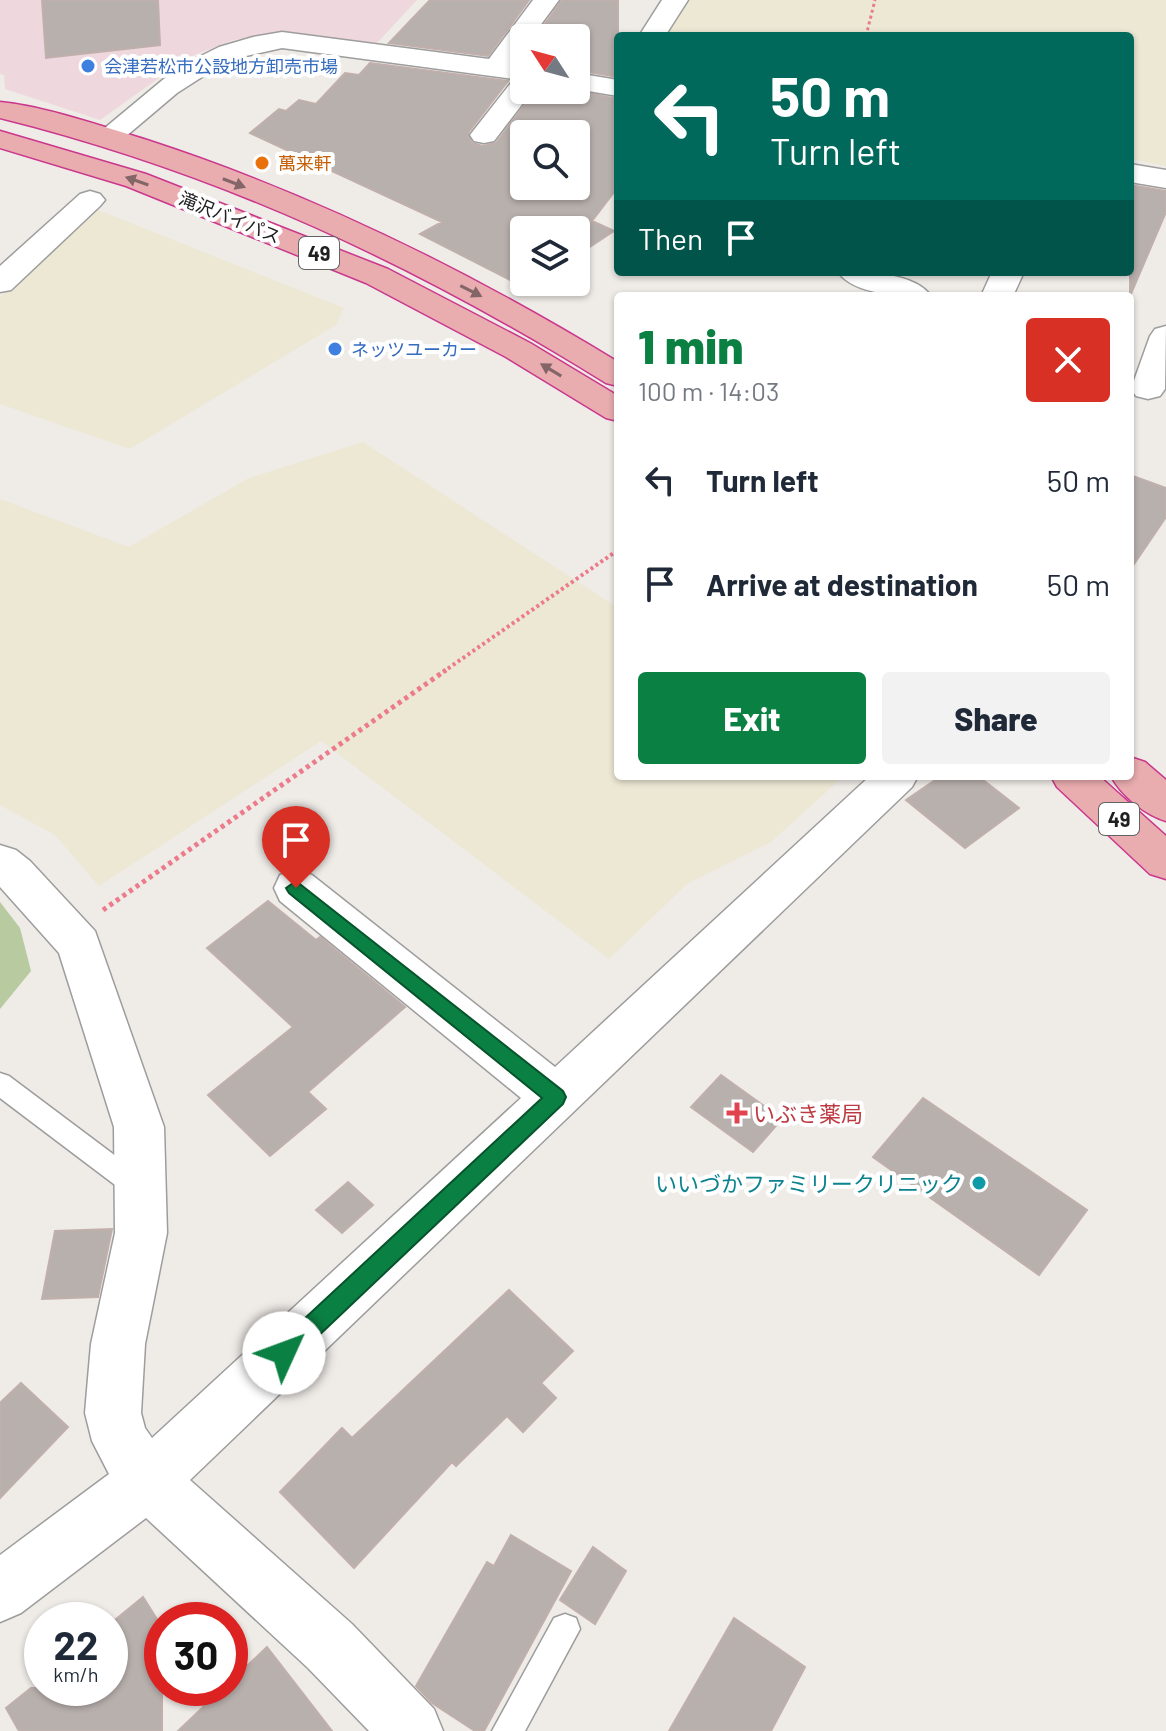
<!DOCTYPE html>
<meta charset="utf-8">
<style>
body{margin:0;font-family:Barlow,"Noto Sans JP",sans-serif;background:#f2f2f3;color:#1f2937;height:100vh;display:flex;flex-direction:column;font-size:30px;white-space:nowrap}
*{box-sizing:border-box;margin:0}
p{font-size:26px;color:#747a83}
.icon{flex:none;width:44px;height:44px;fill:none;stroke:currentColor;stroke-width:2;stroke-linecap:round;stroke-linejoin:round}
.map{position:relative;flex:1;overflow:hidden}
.sheet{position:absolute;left:614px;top:292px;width:520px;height:488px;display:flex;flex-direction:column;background:#fff;border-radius:8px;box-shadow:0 2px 6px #0004}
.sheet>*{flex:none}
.guide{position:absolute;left:614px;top:32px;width:520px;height:244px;border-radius:8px;box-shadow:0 2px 6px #0004;background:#00695c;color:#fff;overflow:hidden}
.needle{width:52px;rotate:306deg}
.buttons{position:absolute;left:510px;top:24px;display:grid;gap:16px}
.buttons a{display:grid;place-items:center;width:80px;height:80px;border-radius:8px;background:#fff;box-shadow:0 2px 6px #0004;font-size:40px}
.speed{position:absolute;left:24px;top:1602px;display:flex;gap:16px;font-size:40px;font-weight:700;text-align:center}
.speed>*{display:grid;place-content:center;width:104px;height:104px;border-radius:50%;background:#fff;box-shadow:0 2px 6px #0004;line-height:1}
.speed small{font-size:20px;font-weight:400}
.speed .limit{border:12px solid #d22;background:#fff;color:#111}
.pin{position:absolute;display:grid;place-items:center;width:68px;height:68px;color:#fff;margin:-82px -34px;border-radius:50% 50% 50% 0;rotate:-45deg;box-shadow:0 0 8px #0007}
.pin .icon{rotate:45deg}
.me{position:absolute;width:88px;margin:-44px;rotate:47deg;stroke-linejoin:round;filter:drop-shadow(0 0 6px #0008)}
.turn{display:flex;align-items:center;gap:28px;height:168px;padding:0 24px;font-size:36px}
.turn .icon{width:104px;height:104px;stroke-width:2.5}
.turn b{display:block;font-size:56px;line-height:68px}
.then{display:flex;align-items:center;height:76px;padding:0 24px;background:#0003;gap:16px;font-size:30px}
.round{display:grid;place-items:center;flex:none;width:84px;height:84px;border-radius:8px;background:#f2f2f3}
.head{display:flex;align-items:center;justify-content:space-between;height:136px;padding:0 24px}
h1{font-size:48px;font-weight:800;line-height:60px;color:#0b8043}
.action{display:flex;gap:16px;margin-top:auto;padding:16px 24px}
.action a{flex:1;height:92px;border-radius:8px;background:#0b8043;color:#fff;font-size:32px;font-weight:800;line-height:92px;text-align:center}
.action a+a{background:#f2f2f3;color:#1f2937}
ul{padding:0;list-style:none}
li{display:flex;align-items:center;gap:24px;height:104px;padding:0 24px}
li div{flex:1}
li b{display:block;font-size:30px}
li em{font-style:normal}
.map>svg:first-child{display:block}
.commercial{fill:#eed8dd}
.farmland{fill:#ece8d4}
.forest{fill:#b7caa0}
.building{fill:#b8b0ad;stroke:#c0afab;stroke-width:2;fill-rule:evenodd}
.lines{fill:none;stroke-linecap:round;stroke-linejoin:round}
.service-casing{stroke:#9d9d9d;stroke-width:3}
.minor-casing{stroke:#9d9d9d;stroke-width:3}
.trunk-casing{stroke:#ca378d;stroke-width:3}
.path-far2{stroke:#ec7b8b;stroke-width:3;stroke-dasharray:3 3;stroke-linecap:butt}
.path-far1{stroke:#ec7b8b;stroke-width:4;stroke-dasharray:3 3;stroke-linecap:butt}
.path{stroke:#ec7b8b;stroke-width:5;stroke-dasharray:4 4;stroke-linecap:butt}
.service{fill:#fff;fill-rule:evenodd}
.minor{fill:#fff;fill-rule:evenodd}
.trunk{fill:#e9acaf;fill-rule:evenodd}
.oneway{fill:#846668}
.route{fill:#0b8043;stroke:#07532c;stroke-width:2}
.shop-dot{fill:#3f7fe0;stroke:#fff;stroke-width:3}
.food-dot{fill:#e8710a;stroke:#fff;stroke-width:3}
.health-dot{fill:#e0444e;stroke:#fff;stroke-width:3}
.culture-dot{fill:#0f9aa8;stroke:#fff;stroke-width:3}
.labels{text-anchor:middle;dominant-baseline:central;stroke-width:8;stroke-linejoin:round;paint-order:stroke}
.far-shop-label{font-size:18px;fill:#366cbe;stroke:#fff;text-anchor:start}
.far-food-label{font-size:18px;fill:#c56008;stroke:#fff;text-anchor:start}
.far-street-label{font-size:18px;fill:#202020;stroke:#fff}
.shield{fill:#fff;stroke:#636363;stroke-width:2}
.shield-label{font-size:20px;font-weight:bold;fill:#202020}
.health-label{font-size:22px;fill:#be3a42;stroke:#fff;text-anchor:start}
.culture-label{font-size:22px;fill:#0d838f;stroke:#fff;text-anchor:end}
</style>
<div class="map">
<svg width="1166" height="1731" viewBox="0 0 1166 1731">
<rect width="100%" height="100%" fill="#efebe7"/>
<path class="commercial" d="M0,0h417l-40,43 -101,-11 -42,8 -47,18 -87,62 -95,-31 -1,-14 -4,-1z"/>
<path class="farmland" d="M682,0h484v166l-36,-7v-123h-472z
M93,208l251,100 -8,17 -206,124 -130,-45v-107z
M363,442l255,166v168h226l-73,66 -84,42 -78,75 -288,-218 -222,145 -44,-51 -55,-30v-306l129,48 120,-69z"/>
<path class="forest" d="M0,902l20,26 11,43 -31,38z"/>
<path class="building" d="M42,0h116l2,45 -114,13z
M430,0h99l-41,56 -99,-13z
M562,0h56v77l-42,-7v-32h-41z
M370,63l138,18 -40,52 4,10 11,3 13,-3 40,-53h37l45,9v88l-26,34 22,10 -38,25v-26h-52v52h11l-9,6 -106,-54 22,-12 -192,-89 29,-24 7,2 13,-11 17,4 29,-31 14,2zM524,134h52v52h-52z
M1130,185l36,6v21l-36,84z
M1130,475l36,13v29l-36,53z
M941,776h37l41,32 -54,40 -59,-48z
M268,901l48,39 4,-3 85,70 -97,85 18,17 -56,47 -62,-61 85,-68 -86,-79z
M721,1075l61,44 -29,33 -62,-45z
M923,1098l164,112 -48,65 -166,-118z
M348,1182l25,23 -31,28 -26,-23z
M112,1229l-14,68 -56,2 13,-68z
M509,1290l64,61 -32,32 15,15 -33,34 -16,-16 -51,50 -4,-4 -98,106 -74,-76 62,-64 10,10z
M21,1383l47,44 -68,71v-95z
M511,1535l60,36 -87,160h-9l-43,-28 -16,-17 71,-124 7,4z
M593,1547l33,24 -31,53 -35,-24z
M143,1597l19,30v104h-143l-13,-23 25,-20h79v-64z
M734,1618l71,49 -34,64h-102z
M267,1647l65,84h-154l45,-43h7v-6z"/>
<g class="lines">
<defs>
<path id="service" d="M0,1073l9,3 136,102 4,8 -4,8 -9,4 -9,-4 -127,-96z
M565,1614l11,4 4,11 -55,102h-33l62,-113z"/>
<path id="minor" d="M533,0h26l-28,38h-7v10l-11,15 11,1v26h9l-39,51 -10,2 -10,-2 -4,-6 44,-56 -232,-31 -45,10 -21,10 -39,25 -59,50 -10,2 -10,-2 -4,-6 83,-69 42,-21 34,-10 29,-5 207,27z
M662,0h26l-23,36h-26z
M576,73l42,7v16l-42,-7z
M1130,164l36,6v18l-36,-6z
M90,191l10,3 5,6 -5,6 -89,84 -11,2v-26l80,-72z
M838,272c27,0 76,0 93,24 -27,0 -76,0 -93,-24z
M992,272h32l-11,24h-32z
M1166,326l-1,63 -5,7 -12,3 -12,-3 -5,-7 19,-53 5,-7z
M870,776h48l-6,11 -722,693 162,144 82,85 9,22h-74l-61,-63 -162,-150 -125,95 -21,9v-67l109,-81 -17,-33 -7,-28 6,-69 24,-111 -1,-106 -55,-174 -59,-66v-42l16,5 14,11 65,70 69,196 3,106 -22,111 -4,69 4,15 7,10 369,-340 -241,-197 -6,-13 6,-13 16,-5 16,5 243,192z"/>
<path id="trunk" d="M0,102c44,4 104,25 147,38 166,54 322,131 471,222v24l-12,-3c-192,-119 -385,-210 -606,-265z
M0,131l146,43 242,95 142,74 88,53v25l-12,-3 -100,-61 -140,-74 -240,-97 -126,-38z
M1130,757l15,5 21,18v41c-21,-6 -45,-26 -55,-45h19z
M1051,776h48l67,60v43l-16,-5 -93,-87z"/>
</defs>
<use href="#service" class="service-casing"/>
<use href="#minor" class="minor-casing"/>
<use href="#trunk" class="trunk-casing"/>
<path class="path-far2" d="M866,36l9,-36"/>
<path class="path-far1" d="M443,672l175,-122"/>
<path class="path" d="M103,910l343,-240"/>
<use href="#service" class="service"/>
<use href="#minor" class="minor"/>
<use href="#trunk" class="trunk"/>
</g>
<defs><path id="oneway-solid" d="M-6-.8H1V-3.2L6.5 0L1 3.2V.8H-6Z" transform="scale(2)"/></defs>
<g class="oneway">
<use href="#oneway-solid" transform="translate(137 181) rotate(-161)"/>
<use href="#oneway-solid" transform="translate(234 183) rotate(21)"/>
<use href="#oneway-solid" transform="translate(471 291) rotate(27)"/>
<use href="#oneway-solid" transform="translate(551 370) rotate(-149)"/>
</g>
<path class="route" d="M296,881l267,210 3,6 -3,7 -271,257 -8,3 -8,-3 -3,-8 3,-8 266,-247 -253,-205 -3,-5z"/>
<g class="shop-dot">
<circle cx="88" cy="66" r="8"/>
<circle cx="335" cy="349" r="8"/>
</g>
<circle class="food-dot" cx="262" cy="163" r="8"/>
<path class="health-dot" d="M733 1101h8v8h8v8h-8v8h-8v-8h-8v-8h8z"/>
<circle class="culture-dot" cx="979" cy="1183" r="8"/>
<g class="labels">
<g class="far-shop-label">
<text x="104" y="66">会津若松市公設地方卸売市場</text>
<text x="351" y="349">ネッツユーカー</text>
</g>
<g class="far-food-label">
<text x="278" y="163">萬来軒</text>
</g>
<g class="far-street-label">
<text transform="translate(230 217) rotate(22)">滝沢バイパス</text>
</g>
<g class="shield">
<rect x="299" y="237" width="40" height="32" rx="6"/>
<rect x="1099" y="803" width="40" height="32" rx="6"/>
</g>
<g class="shield-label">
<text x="319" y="253">49</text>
<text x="1119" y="819">49</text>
</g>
<g class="health-label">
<text x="753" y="1113">いぶき薬局</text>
</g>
<g class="culture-label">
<text x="963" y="1183">いいづかファミリークリニック</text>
</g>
</g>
</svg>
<div class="buttons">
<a><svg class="needle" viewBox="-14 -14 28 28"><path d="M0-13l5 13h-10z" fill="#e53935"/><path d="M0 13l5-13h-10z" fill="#747a83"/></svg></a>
<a><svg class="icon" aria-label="search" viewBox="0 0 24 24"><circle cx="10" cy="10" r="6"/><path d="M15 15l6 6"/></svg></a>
<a><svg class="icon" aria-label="layers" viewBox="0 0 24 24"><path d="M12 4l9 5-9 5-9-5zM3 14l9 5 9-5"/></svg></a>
</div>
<div class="speed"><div>22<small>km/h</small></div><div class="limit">30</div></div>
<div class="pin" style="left:296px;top:888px;background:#d93025"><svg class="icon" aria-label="arrive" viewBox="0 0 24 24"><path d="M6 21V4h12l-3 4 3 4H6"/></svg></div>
<svg class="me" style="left:284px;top:1353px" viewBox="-20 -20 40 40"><circle r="19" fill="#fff"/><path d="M0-13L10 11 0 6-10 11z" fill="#0b8043"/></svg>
<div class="guide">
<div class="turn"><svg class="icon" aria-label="left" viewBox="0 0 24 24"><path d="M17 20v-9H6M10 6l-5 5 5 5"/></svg><div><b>50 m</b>Turn left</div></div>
<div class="then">Then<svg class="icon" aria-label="arrive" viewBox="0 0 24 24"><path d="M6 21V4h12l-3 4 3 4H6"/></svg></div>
</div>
<section class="sheet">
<div class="head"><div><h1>1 min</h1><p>100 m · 14:03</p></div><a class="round" style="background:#d93025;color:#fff"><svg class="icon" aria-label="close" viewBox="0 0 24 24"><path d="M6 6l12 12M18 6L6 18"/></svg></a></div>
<ul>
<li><svg class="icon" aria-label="left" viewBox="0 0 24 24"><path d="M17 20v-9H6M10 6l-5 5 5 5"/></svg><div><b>Turn left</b></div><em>50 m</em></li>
<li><svg class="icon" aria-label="arrive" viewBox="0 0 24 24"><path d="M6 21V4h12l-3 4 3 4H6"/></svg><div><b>Arrive at destination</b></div><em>50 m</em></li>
</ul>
<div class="action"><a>Exit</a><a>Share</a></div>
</section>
</div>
